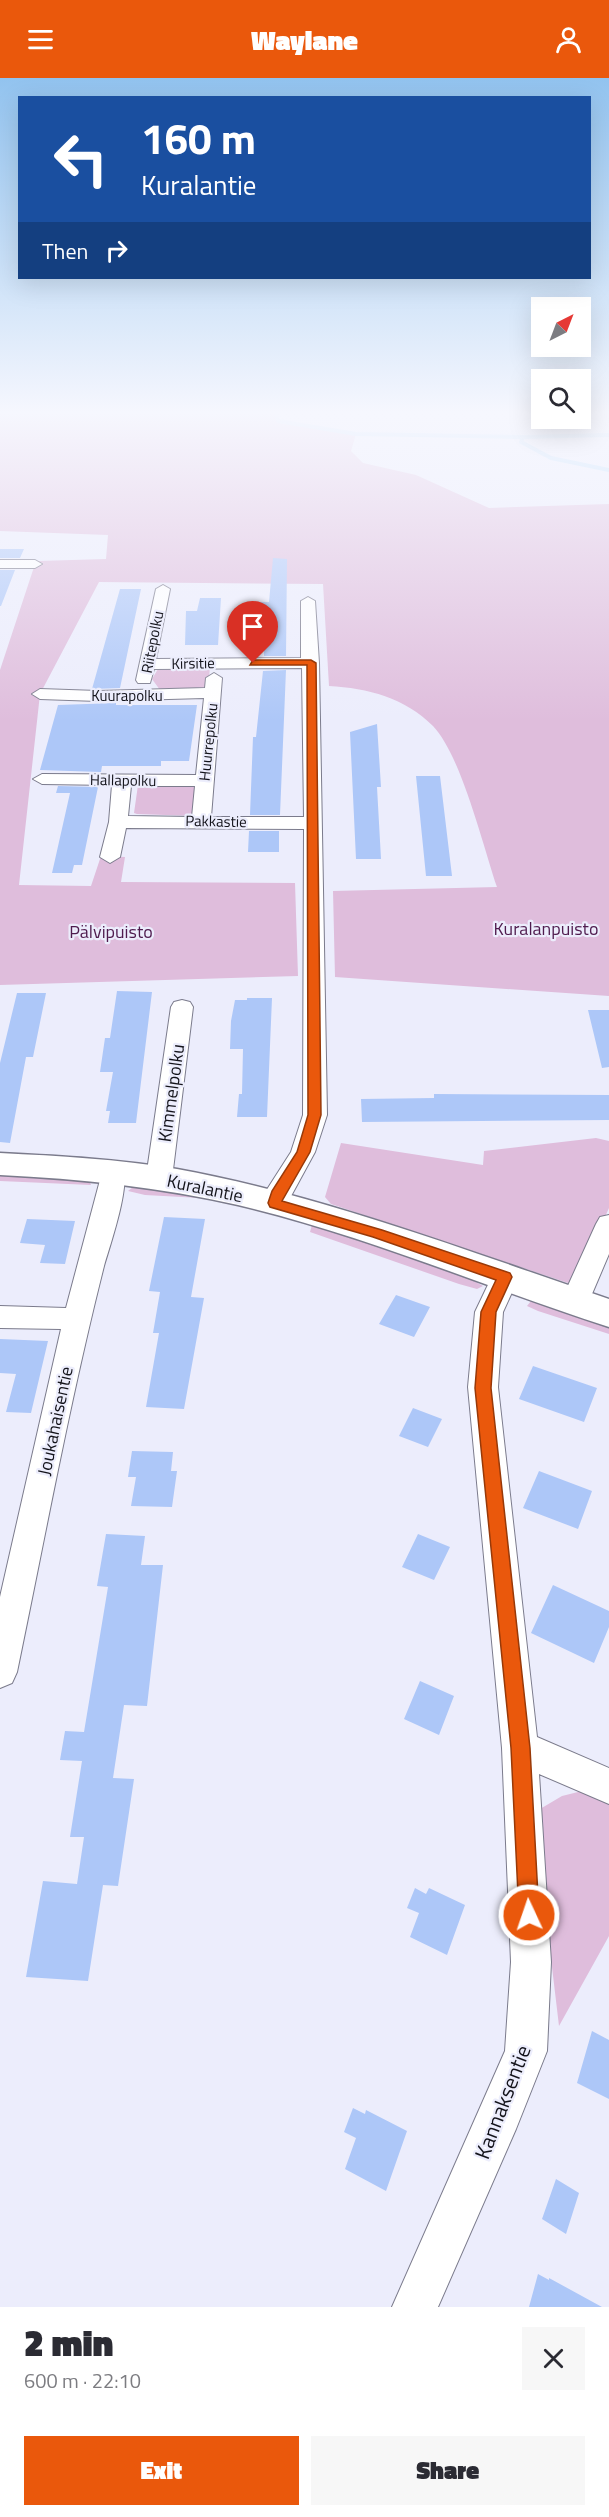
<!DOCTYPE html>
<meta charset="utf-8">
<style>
body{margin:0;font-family:"Titillium Web",sans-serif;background:#f7f7f7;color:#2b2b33;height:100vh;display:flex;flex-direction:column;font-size:22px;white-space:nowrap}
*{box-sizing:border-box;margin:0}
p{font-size:20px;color:#7c7c81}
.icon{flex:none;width:33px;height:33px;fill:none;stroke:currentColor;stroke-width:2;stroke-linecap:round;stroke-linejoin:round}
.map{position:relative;height:2229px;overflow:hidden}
.drawer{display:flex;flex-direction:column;background:#fff;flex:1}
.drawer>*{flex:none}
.top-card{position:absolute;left:18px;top:18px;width:573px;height:183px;border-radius:0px;box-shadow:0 6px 24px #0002;background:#1a4fa0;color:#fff;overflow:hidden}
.needle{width:39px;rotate:42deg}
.fabs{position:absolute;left:531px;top:219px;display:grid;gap:12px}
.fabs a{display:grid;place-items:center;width:60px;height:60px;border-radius:0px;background:#fff;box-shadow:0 6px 24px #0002;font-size:30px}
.pin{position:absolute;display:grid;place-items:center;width:51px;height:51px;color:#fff;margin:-62px -26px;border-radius:50% 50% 50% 0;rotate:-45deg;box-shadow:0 0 6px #0007}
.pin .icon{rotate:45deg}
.me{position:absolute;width:66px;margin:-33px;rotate:357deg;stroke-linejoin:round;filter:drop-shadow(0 0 4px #0008)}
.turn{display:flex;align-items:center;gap:21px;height:126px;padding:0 24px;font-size:27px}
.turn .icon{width:78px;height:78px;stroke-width:2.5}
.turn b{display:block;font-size:42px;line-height:51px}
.then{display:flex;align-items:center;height:57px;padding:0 24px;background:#0003;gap:12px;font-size:22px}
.round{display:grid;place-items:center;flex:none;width:63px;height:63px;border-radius:0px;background:#f7f7f7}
.overview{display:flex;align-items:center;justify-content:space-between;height:102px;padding:0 24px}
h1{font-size:36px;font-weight:800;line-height:45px}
.action{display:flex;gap:12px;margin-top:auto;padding:12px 24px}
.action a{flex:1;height:69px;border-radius:0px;background:#ea580c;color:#fff;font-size:24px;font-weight:800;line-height:69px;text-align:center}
.action a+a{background:#f7f7f7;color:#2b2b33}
header{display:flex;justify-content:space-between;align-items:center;height:78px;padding:0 24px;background:#ea580c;color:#fff;font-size:27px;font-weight:800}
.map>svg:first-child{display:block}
.green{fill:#dfbddc}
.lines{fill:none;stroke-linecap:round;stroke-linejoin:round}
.stream{stroke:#b2daf9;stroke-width:4}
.building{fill:#adc7f8}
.street-casing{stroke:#7b7b8c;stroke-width:2}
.secondary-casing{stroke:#7b7b8c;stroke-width:3}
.street{fill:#fff;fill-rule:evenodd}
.secondary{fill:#fff;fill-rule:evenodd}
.route{fill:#ea580c;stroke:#983908;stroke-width:1.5}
.labels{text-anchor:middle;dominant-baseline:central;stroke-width:4.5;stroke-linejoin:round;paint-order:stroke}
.far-street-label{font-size:15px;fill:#13131a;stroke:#ecedfc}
.park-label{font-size:18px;fill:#4f1b4e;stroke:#ecedfc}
.street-label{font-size:18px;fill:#13131a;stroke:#ecedfc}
.near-street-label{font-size:21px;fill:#13131a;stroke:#ecedfc}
</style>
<header><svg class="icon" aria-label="menu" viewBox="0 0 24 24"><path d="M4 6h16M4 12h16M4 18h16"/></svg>Waylane<svg class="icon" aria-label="person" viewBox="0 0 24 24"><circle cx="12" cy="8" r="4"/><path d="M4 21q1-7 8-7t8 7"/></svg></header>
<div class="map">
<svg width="609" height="2229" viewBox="0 0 609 2229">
<rect width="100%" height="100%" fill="#ecedfc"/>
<path class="green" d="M0,332h275l3,11 78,13 -5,17 12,12 53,12 73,33 120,-4v492l-274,-19 -2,-86 164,-4c-14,-41 -36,-132 -64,-161 -28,-28 -65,-38 -104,-40l-6,-102 -224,-2 -59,112 -21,191 72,1 10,-30 24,1 -4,25 174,1 3,93 -298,9v-315l35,-106 4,-3 67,-2 2,-24 -108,-4z
M210,589l-2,21 -48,2 -8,-11 6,-10z
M138,707h53l6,3 -3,28 -57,-2 -3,-1z
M596,1060l13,3v67l-35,77 -243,-81 -6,-7 16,-54 142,22 1,-14z
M0,1094l89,8 2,5 -91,-4z
M150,1107l69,14 -74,-4 -17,-4 5,-4z
M312,1147l153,51 18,10 -6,3 -18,-5 -149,-52z
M531,1223h14l64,22v11l-71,-23 -11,-5z
M586,1712l23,11v135l-50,90 -22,-185 3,-32 22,-13z"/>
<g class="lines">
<path class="stream" d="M275,332l3,11 78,13 167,3 -2,5 30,16 58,12
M523,359l86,-2"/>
</g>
<path class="building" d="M0,471h24l-4,9h-20z
M273,480l14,1 -1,97h-22v-11h-6l1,-43h10z
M0,492h15l-14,36h-1z
M120,511h21l-21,99 -28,1z
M200,520h21l-3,47h-33l1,-34h11z
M286,592l-6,145h-30l3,-78h3l7,-66z
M116,625v2h81l-8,56h-28v5h-59l-1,6 -61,-2 18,-65z
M377,646l4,63h-4l4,72h-25l-6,-127z
M416,698h24l12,100h-26z
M58,708l40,1 -16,78h-8l-2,8h-20l18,-80h-14z
M249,753h30v21h-31z
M117,913l35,1 -16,131h-28l2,-12h-4l7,-39h-13l5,-34h5z
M17,915h29l-13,64h-7l-16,86 -10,-1v-79z
M247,920h25l-5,119h-30l2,-23h3l1,-45h-13l1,-28 4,-21h12z
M588,932h21v57l-7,1z
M434,1016l175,1v25l-247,2 -1,-23 73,-1z
M164,1139l41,2 -14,78 13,1 -20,111 -38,-2 13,-74h-6l7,-41 -11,-1z
M27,1141l48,2 -10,43 -25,-1 5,-18 -25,-2z
M396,1217l34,12 -16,30 -35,-13z
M0,1261l48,2 -17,72 -25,-1 10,-38 -16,-1z
M533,1288l64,22 -13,34 -65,-23z
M413,1330l29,11 -14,28 -29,-11z
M132,1373l41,1 -2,19h6l-5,36 -41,-1 5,-29h-8z
M539,1393l53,20 -14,38 -55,-21z
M106,1456l39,2 -4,29h22l-16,141 -23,-1 -11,73 21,1 -16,107 -15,-1 -15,96 -62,-4 17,-96 34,3 7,-47h-14l12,-76 -22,-1 5,-29 19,1 24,-145 -11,-1z
M418,1456l32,13 -16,33 -32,-13z
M553,1507l56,26v16l-15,36 -63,-30z
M420,1603l34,15 -15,39 -35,-16z
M415,1810l11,6 3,-6 36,17 -18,50 -37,-18 9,-24 -12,-5z
M592,1953l17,9v59l-32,-16z
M353,2030l12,6 1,-4 41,21 -21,60 -41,-22 11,-31 -12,-6z
M556,2101l23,14 -13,41 -24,-15z
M538,2196l11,6v-2l53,29h-73z"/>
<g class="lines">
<defs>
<path id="street" d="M0,482h35l7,4 -7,4h-35z
M163,507l7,4 -14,70 145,-1v-57l7,-4 7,4 4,62 8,452 -12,37 -31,57 -9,3 -9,-3 -4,-6 4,-12 25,-39 12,-37 1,-286 -178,-1 -6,29 -10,6 -10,-6 9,-35 3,-37 -70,-1 -9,-5 9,-5 154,1 8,-77 -106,3 -58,-2 -8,-5 8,-5 58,2 107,-3 1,-10 8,-5 8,5 -11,139h93l-2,-149 -148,1 -4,14h-12l-2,-3 20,-91zM131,708h64l-3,31 -64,-1z
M182,922l8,2 3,5 -21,171 -4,6 -9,3 -9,-3 -4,-6 25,-171 3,-5z
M113,1084l9,3c10,17 -12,80 -18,101 -34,134 -59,271 -87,406l-5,11 -12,5v-91l61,-268 -61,-1v-22l66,2 38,-143z
M609,1137v39l-20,47 -4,7 -10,3 -10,-3 -4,-7 35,-77 4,-7z
M505,1189l10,3 4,7 -16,35 -5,75 39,350 72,31v36l-70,-30 12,188 -4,89 -31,78 -78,178h-46l113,-256 6,-89 -9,-214 -34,-361 7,-75 20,-42z"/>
<path id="secondary" d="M0,1075c60,3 118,6 177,16 148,27 290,82 432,130v28c-124,-40 -244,-92 -371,-122 -79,-18 -157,-26 -238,-30z"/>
</defs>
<use href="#street" class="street-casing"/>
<use href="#secondary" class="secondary-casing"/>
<use href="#street" class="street"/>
<use href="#secondary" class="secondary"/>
</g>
<linearGradient id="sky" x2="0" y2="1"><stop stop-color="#92c3ef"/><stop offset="0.52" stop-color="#f6f7fe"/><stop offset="1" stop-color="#f6f7fe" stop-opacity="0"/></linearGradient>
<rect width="609" height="644" fill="url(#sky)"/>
<path class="route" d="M253,582h58l5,3 5,452 -11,37 -28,49 100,29 128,43 2,4 -16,35 -5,76 39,360 9,167 -3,7 -7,3 -7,-3 -3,-7 -8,-167 -36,-360 6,-76 15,-32 -123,-43 -103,-30 -2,-4 4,-12 25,-39 11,-37 -1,-450h-57z"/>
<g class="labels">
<g class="far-street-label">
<text transform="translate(152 564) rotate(-79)">Riitepolku</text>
<text transform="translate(193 585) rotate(-1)">Kirsitie</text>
<text x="127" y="617">Kuurapolku</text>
<text transform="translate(208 664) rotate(-84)">Huurrepolku</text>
<text transform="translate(123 702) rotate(1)">Hallapolku</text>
<text transform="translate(216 743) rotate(1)">Pakkastie</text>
</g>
<g class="park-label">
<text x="546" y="850">Kuralanpuisto</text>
<text x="111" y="853">Pälvipuisto</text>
</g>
<g class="street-label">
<text transform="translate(171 1015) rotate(-82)">Kimmelpolku</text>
<text transform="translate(205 1110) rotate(12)">Kuralantie</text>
<text transform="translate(55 1343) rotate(-78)">Joukahaisentie</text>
</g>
<g class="near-street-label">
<text transform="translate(502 2024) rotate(-69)">Kannaksentie</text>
</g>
</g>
</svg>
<div class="fabs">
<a><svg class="needle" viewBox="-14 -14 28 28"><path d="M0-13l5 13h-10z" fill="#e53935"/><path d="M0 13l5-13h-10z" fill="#7c7c81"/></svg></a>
<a><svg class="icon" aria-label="search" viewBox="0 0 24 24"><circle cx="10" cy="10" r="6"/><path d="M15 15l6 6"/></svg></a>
</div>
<div class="pin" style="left:253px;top:585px;background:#d93025"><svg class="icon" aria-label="arrive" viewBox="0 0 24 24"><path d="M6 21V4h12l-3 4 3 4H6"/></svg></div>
<svg class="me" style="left:529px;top:1837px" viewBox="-20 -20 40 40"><circle r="17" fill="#ea580c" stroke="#fff" stroke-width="3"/><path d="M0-11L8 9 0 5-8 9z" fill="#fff"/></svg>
<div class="top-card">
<div class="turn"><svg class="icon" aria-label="left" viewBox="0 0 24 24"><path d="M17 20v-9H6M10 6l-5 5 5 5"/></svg><div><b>160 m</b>Kuralantie</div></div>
<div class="then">Then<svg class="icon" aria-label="right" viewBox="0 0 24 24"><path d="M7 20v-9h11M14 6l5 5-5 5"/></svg></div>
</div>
</div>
<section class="drawer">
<div class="overview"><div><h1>2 min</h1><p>600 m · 22:10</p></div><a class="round"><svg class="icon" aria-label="close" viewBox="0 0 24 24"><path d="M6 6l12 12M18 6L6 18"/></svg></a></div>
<div class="action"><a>Exit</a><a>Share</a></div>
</section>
